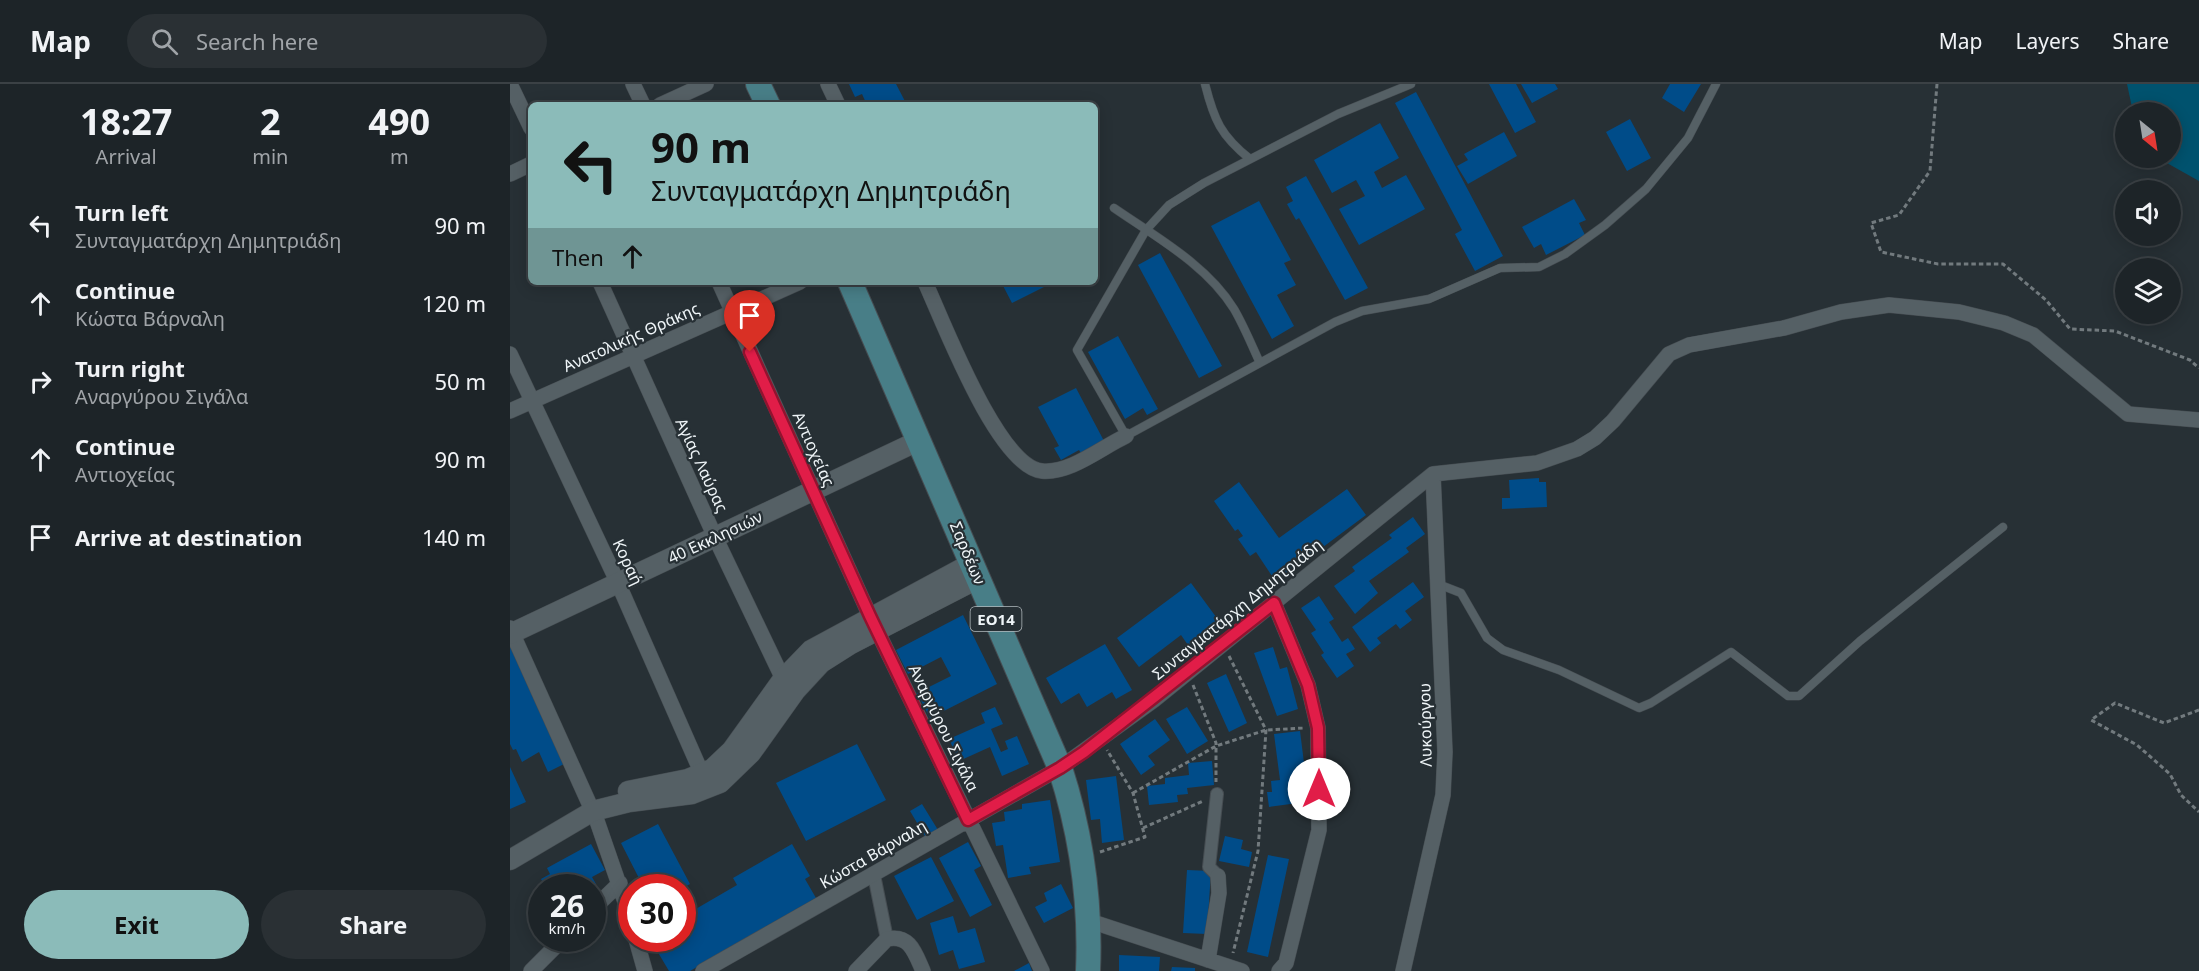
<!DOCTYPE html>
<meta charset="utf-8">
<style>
body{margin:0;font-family:"Noto Sans",sans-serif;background:#2a3034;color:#f1f3f6;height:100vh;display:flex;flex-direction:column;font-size:22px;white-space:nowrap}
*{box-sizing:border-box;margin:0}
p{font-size:20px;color:#a0a4a8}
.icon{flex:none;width:33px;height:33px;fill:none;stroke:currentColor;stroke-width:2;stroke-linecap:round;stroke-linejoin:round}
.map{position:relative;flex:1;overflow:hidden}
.side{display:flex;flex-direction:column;background:#1d2428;width:510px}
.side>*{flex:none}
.guide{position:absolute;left:18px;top:18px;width:570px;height:183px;border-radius:9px;box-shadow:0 3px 15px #0003,0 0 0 2px #3b4145;background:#8bbbb9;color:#111;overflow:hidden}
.needle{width:39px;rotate:150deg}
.tools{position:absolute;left:1605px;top:18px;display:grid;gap:12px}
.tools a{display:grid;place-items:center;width:66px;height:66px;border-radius:50%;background:#1d2428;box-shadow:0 3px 15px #0003,0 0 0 2px #3b4145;font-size:30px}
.speed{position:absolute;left:18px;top:790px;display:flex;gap:12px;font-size:30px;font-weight:700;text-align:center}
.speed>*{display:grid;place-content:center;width:78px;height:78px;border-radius:50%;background:#1d2428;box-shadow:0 3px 15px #0003,0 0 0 2px #3b4145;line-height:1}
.speed small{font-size:15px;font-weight:400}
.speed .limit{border:9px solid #d22;background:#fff;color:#111}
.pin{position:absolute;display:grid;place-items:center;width:51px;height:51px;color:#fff;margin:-62px -26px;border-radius:50% 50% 50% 0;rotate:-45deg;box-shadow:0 0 6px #0007}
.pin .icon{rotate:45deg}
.me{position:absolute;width:66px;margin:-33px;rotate:0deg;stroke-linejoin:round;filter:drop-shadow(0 0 4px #0008)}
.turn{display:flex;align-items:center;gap:21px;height:126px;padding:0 24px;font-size:27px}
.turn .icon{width:78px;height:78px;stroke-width:2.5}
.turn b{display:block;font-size:42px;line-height:51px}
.then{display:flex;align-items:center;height:57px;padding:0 24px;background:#0003;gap:12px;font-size:22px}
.eta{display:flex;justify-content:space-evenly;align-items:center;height:102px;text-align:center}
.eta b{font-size:36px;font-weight:700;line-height:42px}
.action{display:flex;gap:12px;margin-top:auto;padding:12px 24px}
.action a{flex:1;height:69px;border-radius:36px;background:#8bbbb9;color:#111;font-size:24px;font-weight:700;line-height:69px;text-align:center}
.action a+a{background:#2a3034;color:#f1f3f6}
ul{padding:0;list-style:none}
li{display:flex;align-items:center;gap:18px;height:78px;padding:0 24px}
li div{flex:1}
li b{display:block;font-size:22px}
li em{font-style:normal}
header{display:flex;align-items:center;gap:36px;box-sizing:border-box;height:84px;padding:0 30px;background:#1d2428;border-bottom:2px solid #3b4145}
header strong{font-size:28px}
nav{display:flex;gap:33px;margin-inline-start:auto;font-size:21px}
.search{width:420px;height:54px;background:#2a3034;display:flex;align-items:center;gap:15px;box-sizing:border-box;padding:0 21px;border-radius:33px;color:#a0a4a8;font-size:22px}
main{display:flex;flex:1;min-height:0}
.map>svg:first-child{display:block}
.green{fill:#00526e}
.building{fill:#004c89}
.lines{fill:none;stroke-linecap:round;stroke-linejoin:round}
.service-casing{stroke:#464d52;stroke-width:9}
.pedestrian-casing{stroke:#464d52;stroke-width:14}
.minor-casing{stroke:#464d52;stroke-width:16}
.tertiary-casing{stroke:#464d52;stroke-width:21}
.primary-casing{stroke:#464d52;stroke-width:26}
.path{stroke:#727a7e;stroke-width:3;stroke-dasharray:4.5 3;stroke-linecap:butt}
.service{stroke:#556065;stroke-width:8}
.pedestrian{stroke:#556065;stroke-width:12}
.minor{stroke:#556065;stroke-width:15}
.tertiary{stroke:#556065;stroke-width:20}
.primary{stroke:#487e87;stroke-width:24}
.route-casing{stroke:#92132f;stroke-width:15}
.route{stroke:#e11d48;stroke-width:10}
.labels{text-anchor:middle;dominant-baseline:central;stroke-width:4.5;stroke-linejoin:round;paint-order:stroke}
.shield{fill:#273035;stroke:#b3babe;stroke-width:1.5}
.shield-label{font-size:15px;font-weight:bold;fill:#eff5f8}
.street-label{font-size:16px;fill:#eff5f8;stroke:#273035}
</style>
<header>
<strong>Map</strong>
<div class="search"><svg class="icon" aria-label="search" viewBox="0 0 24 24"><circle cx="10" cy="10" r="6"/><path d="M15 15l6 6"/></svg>Search here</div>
<nav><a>Map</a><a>Layers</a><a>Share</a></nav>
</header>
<main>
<section class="side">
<div class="eta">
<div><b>18:27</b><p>Arrival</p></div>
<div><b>2</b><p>min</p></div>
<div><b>490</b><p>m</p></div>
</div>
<ul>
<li><svg class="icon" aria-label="left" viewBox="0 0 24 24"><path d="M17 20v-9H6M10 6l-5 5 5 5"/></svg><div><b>Turn left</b><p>Συνταγματάρχη Δημητριάδη</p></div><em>90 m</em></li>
<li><svg class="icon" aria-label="ahead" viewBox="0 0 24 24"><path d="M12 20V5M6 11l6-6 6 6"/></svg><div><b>Continue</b><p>Κώστα Βάρναλη</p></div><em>120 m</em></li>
<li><svg class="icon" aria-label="right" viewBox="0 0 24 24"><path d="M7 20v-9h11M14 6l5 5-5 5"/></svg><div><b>Turn right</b><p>Αναργύρου Σιγάλα</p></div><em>50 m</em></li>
<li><svg class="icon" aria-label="ahead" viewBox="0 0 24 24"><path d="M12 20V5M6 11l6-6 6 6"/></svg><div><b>Continue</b><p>Αντιοχείας</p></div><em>90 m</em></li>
<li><svg class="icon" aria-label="arrive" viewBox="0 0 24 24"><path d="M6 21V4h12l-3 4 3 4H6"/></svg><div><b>Arrive at destination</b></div><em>140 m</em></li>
</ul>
<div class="action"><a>Exit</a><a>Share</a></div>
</section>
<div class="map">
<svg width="1689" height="887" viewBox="0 0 1689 887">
<rect width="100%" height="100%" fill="#273035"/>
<path class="green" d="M1617,0h72v97l-41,-23h12v-46h-37z"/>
<path class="building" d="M339,0h47l11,21h-40l-5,-11 -7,3z
M979,0h27l20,38 -21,11z
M1011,0h34l3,5 -26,14z
M1160,0h31l-17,28 -22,-14z
M906,8l87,164 -28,15 -20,-37 7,-4 -67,-127z
M1120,35l21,39 -24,13 -21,-39z
M870,39l19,35 -25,14 8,16 24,-13 19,34 -66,36 -20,-36 26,-13 -9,-16 -24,13 -18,-33z
M994,48l13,24 -49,28 -11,-18 11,-6 -4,-6z
M796,92l62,112 -23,12 -46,-82 -3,2 -9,-16 6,-3 -7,-14z
M1064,115l12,21 -7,3 6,12 -39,20 -5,-11 -7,4 -12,-21z
M749,117l32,59 -7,3 12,22 -19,10 17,31 -22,13 -61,-113z
M650,169l62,113 -23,12 -61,-113z
M491,198h53l-42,21z
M608,252l40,73 -11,6 -4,-7 -18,11 -37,-67z
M566,304l28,53 -23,12 -2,-3 -18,10 -7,-12 5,-2 -21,-39z
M1029,394v4h7l1,25 -45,2v-11h8l-1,-18z
M729,398l40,56 68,-49 19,26 -90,67 -20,-30 -6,4 -12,-17 5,-3 -5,-7 -3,2 -21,-30z
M903,433l12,17 -19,14 3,4 -40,29 9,12 -23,21 -21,-28 21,-15 -3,-4 40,-29 -3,-3z
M903,498l11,15 -19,14 7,9 -12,9 -4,-5 -19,14 4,5 -11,9 -18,-25z
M681,499l31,42 -32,23 -9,-13 -42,32 -22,-29z
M809,512l15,23 -5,3 13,20 6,-4 7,11 -9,5 8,12 -17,12 -16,-23 3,-2 -13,-20 5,-3 -15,-22z
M453,531l34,69 -67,34 -13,-25 34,-17 -10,-19 -33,17 -12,-24z
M0,553l58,125 -20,10 -9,-20 -17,10 -6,-13 -3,1 -3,-6z
M595,560l27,46 -16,9 -4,-7 -25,15 -8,-14 -18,11 -15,-26z
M763,563l7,22 7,-2 11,42 -21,7 -23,-63z
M716,590l21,49 -18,9 -22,-49z
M485,623l8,17 -12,5 10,23 7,-3 -3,-8 12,-5 12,28 -27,12 -12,-29 -31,14 -10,-22 36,-16 -4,-10z
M677,623l21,34 -21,13 -21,-35z
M645,635l15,21 -22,16 7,9 -14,10 -21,-31z
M790,647l5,40 9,-2 2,15 -20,2 2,17 -29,4 -2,-15h5l-1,-11 9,-1 -6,-46z
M347,660l29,56 -80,41 -30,-58z
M702,677l2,24 -27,3 1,6 -11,1 1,7 -29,3 -2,-19 18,-2v-6l24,-3 -1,-12z
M0,683l16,35 -16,7z
M606,692l8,64 -22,3 -2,-24 -9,1 -5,-40z
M540,716l10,62 -31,5 2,7 -23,4 -5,-33 -7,1 -4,-23 13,-2 -1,-9 18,-3v-5z
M412,720l16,26 -12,8 -16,-27z
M148,740l32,60 -7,4h-39l-23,-45z
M715,752l18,4 -2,9 11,3 -3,15 -30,-6z
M458,758l13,24 -7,4 18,35 -22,12 -31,-59z
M81,760l14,26 -13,7 4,7 -7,4h-43l-5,-9 9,-5 -3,-6z
M282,760l18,32 -5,3 11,19 -126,73h-21l-19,-32h32v-22l55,-32 -4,-7z
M758,771l21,4 -21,98 -21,-5z
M421,773l23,44 -37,19 -23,-44z
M677,786l24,1 -4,63 -24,-1z
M551,800l12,24 -29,15 -9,-16 12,-6 -3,-8z
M443,832l5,17 17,-5 10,34 -26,7 -6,-19 -14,5 -9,-32z
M609,871l41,2 -1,14h-40z
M519,879l3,8h-18z
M662,883l23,1v3h-24z"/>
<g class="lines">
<defs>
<path id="service" d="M695,0c9,36 16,52 45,75
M901,0l-73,30 -134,69 -35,22 -23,25 -69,120 49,86 209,-114 27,-11 67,-12 71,-31 39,-1 26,-13 40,-29 41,-36 42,-51 28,-54
M604,124c42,29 93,57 120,101 10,17 18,37 26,54
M928,500l23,9 26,45 16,12 56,20 80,38 12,-5 80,-51 57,44h11l61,-55 143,-114"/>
<path id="pedestrian" d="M707,710l-8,73 9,9
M364,791l13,64"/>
<path id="minor" d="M0,0l21,44
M123,0l10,21
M318,0l10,21
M150,21l46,-21
M0,90l21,-10
M90,198l115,255 68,142 8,6
M209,198l151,334 172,355
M415,198c18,39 73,185 117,189 28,3 60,-24 84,-35
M0,270l108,229 88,200
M0,327l290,-129
M923,390l104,-11 40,-14 18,-11 18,-17 56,-67 20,-9 95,-17 57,-16 48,-7 70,7 45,11 29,12 95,79 71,6
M764,519l34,82 10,43 1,102 -33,133 -7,8
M0,544l87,193 35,101
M82,826l28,-27
M580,837l152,50
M126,855l9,32
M698,876l11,-67 -1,-17
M21,887l32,-32
M193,887l357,-203 94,-68 279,-226
M346,887l31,-32c23,-5 28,14 36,32
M893,887l40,-176 2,-43 -12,-278"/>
<path id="tertiary" d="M0,550l410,-194
M118,707l60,-12 24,-10 20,-19 51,-71 28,-29 161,-87
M0,776l83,-49 36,-9 63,-8 28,-11 31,-30 45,-63 25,-27 30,-19 128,-66"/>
<path id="primary" d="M248,0l10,21
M340,198l210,486c22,68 31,133 28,203"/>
</defs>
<use href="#service" class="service-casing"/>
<use href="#pedestrian" class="pedestrian-casing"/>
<use href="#minor" class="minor-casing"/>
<use href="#tertiary" class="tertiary-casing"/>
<use href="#primary" class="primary-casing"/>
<path class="path" d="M1427,0l-7,87 -31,44 -28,8 10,29 57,12h65l43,36 24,29 45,2 75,29 9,8
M719,572l37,74 -8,121 -25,102
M683,601l23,58v39
M1689,626l-35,13 -49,-20 -24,17 46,25 33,29 11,21 18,17
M623,709l83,-47 50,-16 39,-2
M633,744l60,-27
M590,768l45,-15 -12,-44 -26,-43"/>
<use href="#service" class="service"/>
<use href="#pedestrian" class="pedestrian"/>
<use href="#minor" class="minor"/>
<use href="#tertiary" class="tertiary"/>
<use href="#primary" class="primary"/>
</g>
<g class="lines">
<defs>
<path id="route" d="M240,268l120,264 98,204 92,-52 24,-16 190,-149 34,82 10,43 1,61"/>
</defs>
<use href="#route" class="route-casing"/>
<use href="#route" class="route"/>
</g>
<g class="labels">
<rect class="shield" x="460.5" y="523" width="51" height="24" rx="4.5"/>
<g class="shield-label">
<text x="486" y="535">ΕΟ14</text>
</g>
<g class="street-label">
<text transform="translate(121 253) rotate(-24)">Ανατολικής Θράκης</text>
<text transform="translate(304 365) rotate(66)">Αντιοχείας</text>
<text transform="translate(192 381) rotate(65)">Αγίας Λαύρας</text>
<text transform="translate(205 453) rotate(-25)">40 Εκκλησιών</text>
<text transform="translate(458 469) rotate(67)">Σαρδέων</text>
<text transform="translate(118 478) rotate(65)">Κοραή</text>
<text transform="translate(727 525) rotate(-39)">Συνταγματάρχη Δημητριάδη</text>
<text transform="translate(915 641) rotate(-91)">Λυκούργου</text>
<text transform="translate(434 644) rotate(64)">Αναργύρου Σιγάλα</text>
<text transform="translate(363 770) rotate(-30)">Κώστα Βάρναλη</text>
</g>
</g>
</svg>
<div class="tools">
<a><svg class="needle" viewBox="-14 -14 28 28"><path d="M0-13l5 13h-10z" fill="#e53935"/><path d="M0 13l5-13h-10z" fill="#a0a4a8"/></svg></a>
<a><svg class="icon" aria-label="sound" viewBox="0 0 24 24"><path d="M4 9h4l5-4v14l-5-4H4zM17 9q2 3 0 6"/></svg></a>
<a><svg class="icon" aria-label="layers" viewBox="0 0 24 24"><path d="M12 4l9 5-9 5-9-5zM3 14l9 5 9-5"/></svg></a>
</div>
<div class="speed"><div>26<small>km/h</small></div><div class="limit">30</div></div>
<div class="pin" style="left:240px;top:268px;background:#d93025"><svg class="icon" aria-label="arrive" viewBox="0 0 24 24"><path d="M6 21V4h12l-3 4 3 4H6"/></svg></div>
<svg class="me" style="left:809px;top:705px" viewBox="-20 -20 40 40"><circle r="19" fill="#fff"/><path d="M0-13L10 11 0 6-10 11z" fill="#e11d48"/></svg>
<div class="guide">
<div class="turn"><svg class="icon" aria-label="left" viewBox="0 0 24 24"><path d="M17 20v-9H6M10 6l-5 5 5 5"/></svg><div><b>90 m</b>Συνταγματάρχη Δημητριάδη</div></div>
<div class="then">Then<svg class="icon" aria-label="ahead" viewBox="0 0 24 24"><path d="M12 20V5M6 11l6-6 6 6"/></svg></div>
</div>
</div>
</main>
